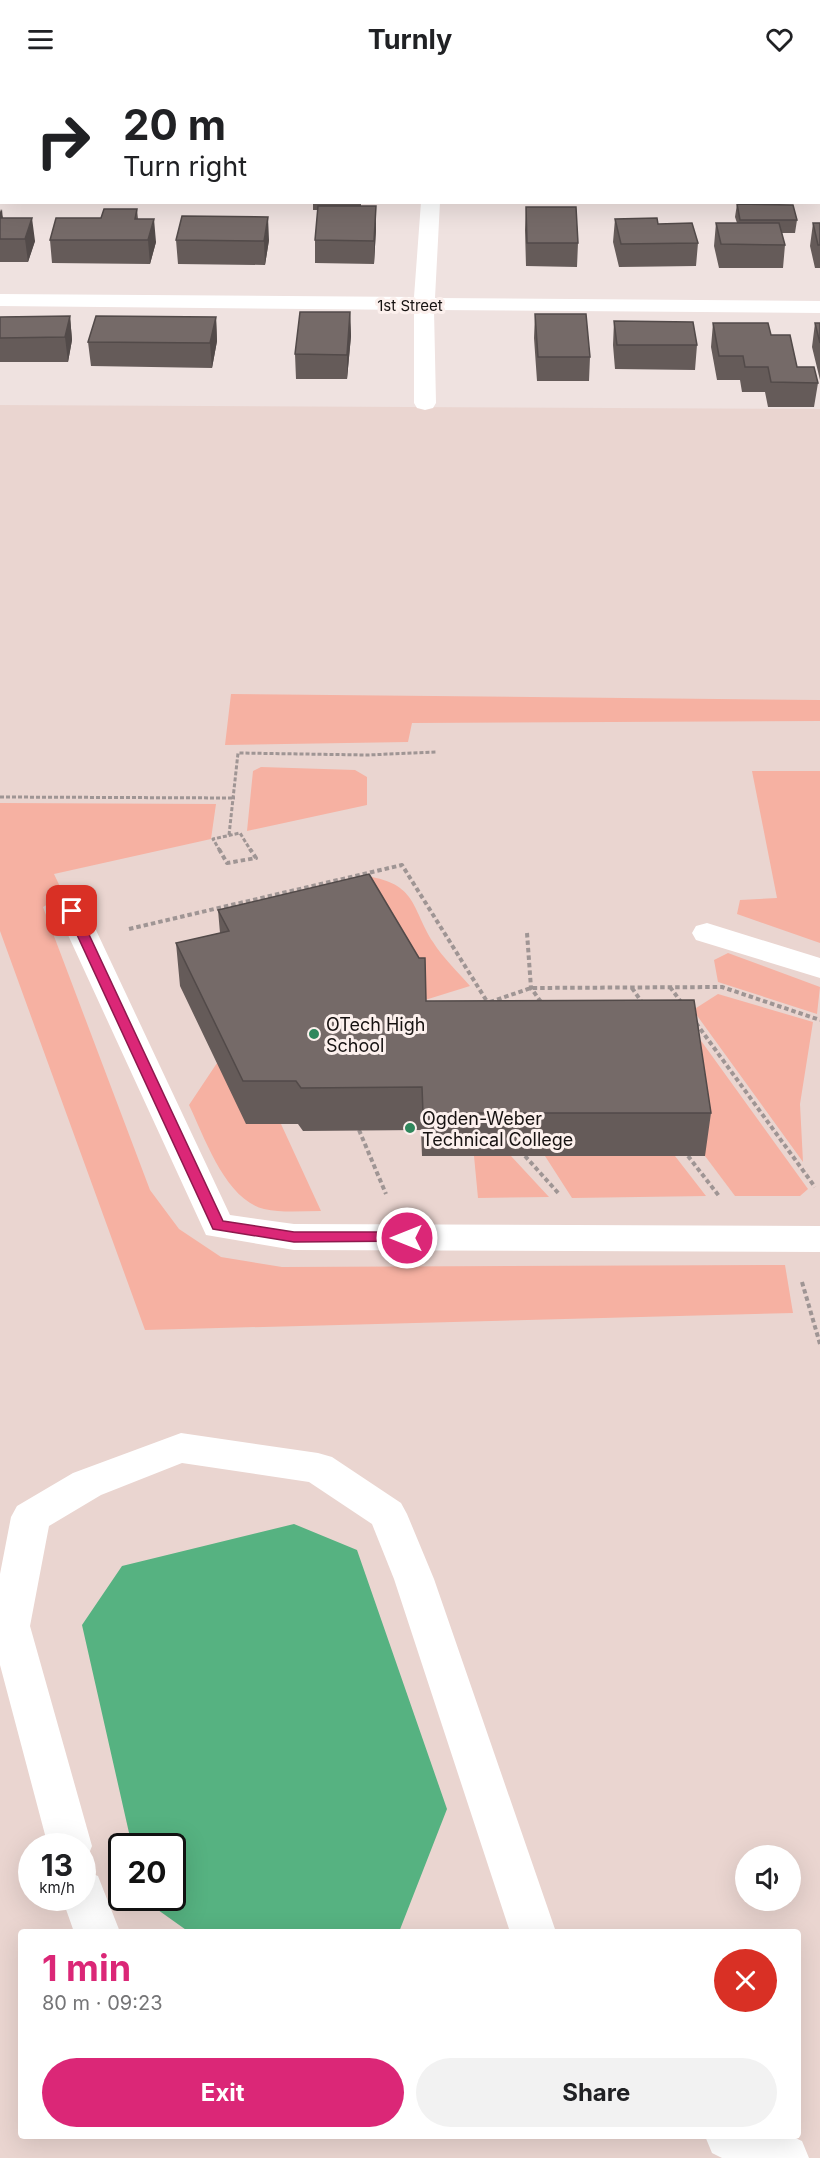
<!DOCTYPE html>
<meta charset="utf-8">
<style>
body{margin:0;font-family:Inter,sans-serif;background:#f2f2f2;color:#202124;height:100vh;display:flex;flex-direction:column;font-size:22px;white-space:nowrap}
*{box-sizing:border-box;margin:0}
p{font-size:20px;color:#757577}
.icon{flex:none;width:33px;height:33px;fill:none;stroke:currentColor;stroke-width:2;stroke-linecap:round;stroke-linejoin:round}
.map{position:relative;flex:1;overflow:hidden}
.details{position:absolute;left:18px;top:1851px;width:783px;height:210px;display:flex;flex-direction:column;background:#fff;border-radius:6px;box-shadow:0 6px 24px #0002}
.details>*{flex:none}
.hud{position:absolute;left:0px;top:0px;width:820px;height:126px;box-shadow:0 6px 24px #0002;background:#fff;color:#202124;overflow:hidden}
.buttons{position:absolute;left:735px;top:1767px;display:grid;gap:12px}
.buttons a{display:grid;place-items:center;width:66px;height:66px;border-radius:50%;background:#fff;box-shadow:0 6px 24px #0002;font-size:30px}
.speed{position:absolute;left:18px;top:1755px;display:flex;gap:12px;font-size:30px;font-weight:700;text-align:center}
.speed>*{display:grid;place-content:center;width:78px;height:78px;border-radius:50%;background:#fff;box-shadow:0 6px 24px #0002;line-height:1}
.speed small{font-size:15px;font-weight:400}
.speed .limit{border:3px solid #111;border-radius:9px;background:#fff;color:#111}
.pin{position:absolute;display:grid;place-items:center;width:51px;height:51px;color:#fff;margin:-26px;border-radius:12px;box-shadow:0 3px 9px #0006}
.me{position:absolute;width:66px;margin:-33px;rotate:270deg;stroke-linejoin:round;filter:drop-shadow(0 0 4px #0008)}
.turn{display:flex;align-items:center;gap:21px;height:126px;padding:0 24px;font-size:27px}
.turn .icon{width:78px;height:78px;stroke-width:2.5}
.turn b{display:block;font-size:42px;line-height:51px}
.round{display:grid;place-items:center;flex:none;width:63px;height:63px;border-radius:32px;background:#f2f2f2}
.overview{display:flex;align-items:center;justify-content:space-between;height:102px;padding:0 24px}
h1{font-size:36px;font-weight:700;line-height:45px;color:#db2777}
.action{display:flex;gap:12px;margin-top:auto;padding:12px 24px}
.action a{flex:1;height:69px;border-radius:36px;background:#db2777;color:#fff;font-size:24px;font-weight:700;line-height:69px;text-align:center}
.action a+a{background:#f2f2f2;color:#202124}
header{display:flex;justify-content:space-between;align-items:center;height:78px;padding:0 24px;background:#fff;font-size:27px;font-weight:700}
.map>svg:first-child{display:block}
.built{fill:#ead5d0;fill-rule:evenodd}
.green{fill:#f6b1a2}
.water{fill:#56b281}
.lines{fill:none;stroke-linecap:round;stroke-linejoin:round}
.path-far1{stroke:#9f9594;stroke-width:3;stroke-dasharray:4 2;stroke-linecap:butt}
.path{stroke:#9f9594;stroke-width:4;stroke-dasharray:4.5 3;stroke-linecap:butt}
.minor{fill:#fff;fill-rule:evenodd}
.wall{fill:#655b59}
.shaded-wall{fill:#524a49}
.building{fill:#756a68;stroke:#524a49;stroke-width:1.5}
.route{fill:#db2777;stroke:#8e194d;stroke-width:1.5}
.poi-dot{fill:#2f875c;stroke:#fcf0ed;stroke-width:2}
.labels{text-anchor:middle;dominant-baseline:central;stroke-width:6;stroke-linejoin:round;paint-order:stroke}
.far-street-label{font-size:15px;fill:#161211;stroke:#fcf0ed}
.poi-label{font-size:18px;fill:#161211;stroke:#fcf0ed;text-anchor:start}
</style>
<header><svg class="icon" aria-label="menu" viewBox="0 0 24 24"><path d="M4 6h16M4 12h16M4 18h16"/></svg>Turnly<svg class="icon" aria-label="heart" viewBox="0 0 24 24"><path d="M12 20l-8-8c-3-5 5-10 8-4 3-6 11-1 8 4z"/></svg></header>
<div class="map">
<svg width="820" height="2080" viewBox="0 0 820 2080">
<rect width="100%" height="100%" fill="#efe2e0"/>
<path class="built" d="M0,327l820,4v1749h-820zM32,1768h50v52h-50zM122,1768h50v52h-50zM746,1778h44v44h-44zM21,1854h777v204h-777z"/>
<path class="green" d="M231,616l589,6v21l-408,2 -4,19 -183,3z
M261,689l94,3 12,7v28l-120,26 6,-60z
M752,693h68v172l-83,-29 3,-14 37,-2z
M0,725l216,1 -5,35 -157,35 10,21 -21,12 107,283 29,39 42,28 61,10 503,-2 8,48 -648,17 -145,-399z
M372,799c45,9 40,32 61,65 10,16 25,30 37,44l-45,14 -100,-114z
M728,875l92,34 -3,27 -99,-32 -4,-22z
M718,916l95,28 -13,82 3,58 -110,-152z
M681,935l127,176 -8,7h-65l-30,-40z
M217,985l64,61 40,87c-19,0 -39,2 -57,-2 -39,-10 -59,-71 -75,-104z
M474,1078h37l38,41 -71,1z
M545,1078h130l31,40 -134,2z"/>
<path class="water" d="M294,1446l63,26 90,259 -48,123h-210l-45,-32 -1,-2h29v-52h-40l-50,-221 40,-59z"/>
<g class="lines">
<path class="path-far1" d="M0,719l235,1
M229,757l9,-82 129,2 70,-3
M220,773l-7,-12 27,-6 11,18"/>
<path class="path" d="M219,771l8,14 29,-5 -6,-9
M129,851l273,-64 86,138
M527,855l4,55 10,14
M670,909l11,15
M632,910l11,16
M490,924l41,-14 191,-1 98,33
M696,945l119,164
M359,1052l27,64
M525,1078l35,39
M688,1078l31,40
M802,1204l18,62"/>
<path class="minor" d="M677,0h18v2h-17z
M0,51h2v10h-2z
M819,52h1v10h-1z
M421,124h19l-5,96 385,3v12l-386,-3 2,93 -3,5 -8,2 -8,-2 -3,-5v-93l-414,-4v-12l414,3z
M72,824l11,2 4,7 143,304 64,9 526,2v26l-526,-2 -88,-15 -149,-324 4,-7z
M707,845l113,35v20l-124,-38 -4,-7 4,-7z
M181,1355l137,20 14,4 69,46 6,11 27,65 122,353h-46l-116,-353 -22,-55 -63,-42 -127,-19 -81,32 -52,31 -19,100 62,220 -6,15 -4,1v-16h-34l-48,-181v-91l11,-57 6,-11 56,-33z
M82,1792l16,6 22,56h-46l-12,-34h20z
M705,2058h86l11,5 7,17h-87l-10,-5z"/>
</g>
<path class="wall" d="M0,0h70v2h-68v24h-2z
M0,64h2v44h-2z
M819,67h1v46h-1z
M313,124h48v4l15,23 -2,35 -59,-1v-23l3,-30h-5z
M737,126l60,16 -2,13h-13l3,12 -2,23h-64l-5,-22 2,-23h21l-2,-6z
M526,129l52,36 -1,24 -51,-1 -1,-36z
M0,131l3,9 32,23 -7,21h-28z
M137,131l1,10 18,23 -6,22 -98,-1 -2,-23 51,-22z
M615,141l43,5 40,19 -2,23 -77,1 -6,-25z
M813,145h7v45h-5l-5,-22z
M176,162h93l-4,25 -87,-1z
M350,234l1,24 -4,43h-51l-1,-25z
M535,236l55,43 -1,24h-52l-3,-43z
M70,238l2,24 -4,22h-68v-45z
M216,239l1,24 -5,27 -121,-2 -3,-24z
M614,243l83,24 -2,25 -80,-1 -2,-24z
M713,245l58,12 26,32 21,16 -4,24h-46l-3,-15h-23l-2,-12h-23l-6,-33z
M815,245h5v57l-8,-33z
M218,832l208,91 285,112 -6,43h-283l-1,-26 -118,1 -5,-7h-52l-66,-138 -4,-43 44,-10z"/>
<path class="shaded-wall" d="M376,128v23l-2,35v-23z
M2,131l2,23h-4v-19z
M268,139l1,23 -4,25 -1,-24z
M32,140l3,23 -7,21 -3,-23z
M154,141l2,23 -6,22 -2,-24z
M350,234l1,24 -4,43v-24z
M70,238l2,24 -4,22 -3,-25z
M216,239l1,24 -5,27 -2,-25z"/>
<path class="building" d="M0,0h64l-1,2h-61v3h-2z
M121,0h77v2h-78z
M285,0h93v2h-93z
M404,0h64v2h-64z
M496,0h64v2h-64z
M595,0h45v2h-45z
M764,0h48v2h-47z
M0,64h2v22h-2z
M819,67h1v21l-1,-2z
M737,126l56,1 4,15h-57z
M318,128h58l-2,35 -59,-1z
M526,129h50l2,36h-51z
M104,131h33l-2,10h19l-6,21h-98l6,-22h45z
M182,138l86,1 -4,24 -88,-1z
M0,140h32l-7,21h-25z
M657,140l1,6 34,-1 6,20 -77,1 -6,-25z
M716,145h63l6,22 -64,-1z
M813,145h7v22h-2z
M300,234h50l-3,43 -52,-1z
M535,236h51l4,43h-52z
M70,238l-5,21 -65,1v-21z
M96,238l120,1 -6,26 -122,-1z
M614,243l79,1 4,23h-80z
M713,245h55l3,12h19l7,32h17l4,16 -47,-1 -3,-15h-23l-2,-11h-24z
M815,245h5v20z
M369,796l50,84h6l1,43 268,-1 17,113h-288l-1,-26 -121,1 -5,-7h-53l-67,-138 53,-12 -11,-21z"/>
<path class="route" d="M72,829l6,4 145,310 71,11h113l5,2 2,4 -2,3 -118,1 -81,-13 -147,-318z"/>
<g class="poi-dot">
<circle cx="314" cy="956" r="6"/>
<circle cx="410" cy="1050" r="6"/>
</g>
<g class="labels">
<g class="far-street-label">
<text x="410" y="227">1st Street</text>
</g>
<g class="poi-label">
<text x="326" y="946">OTech High<tspan x="326" dy="21">School</tspan></text>
<text x="422" y="1040">Ogden-Weber<tspan x="422" dy="21">Technical College</tspan></text>
</g>
</g>
</svg>
<div class="buttons">
<a><svg class="icon" aria-label="sound" viewBox="0 0 24 24"><path d="M4 9h4l5-4v14l-5-4H4zM17 9q2 3 0 6"/></svg></a>
</div>
<div class="speed"><div>13<small>km/h</small></div><div class="limit">20</div></div>
<div class="pin" style="left:72px;top:833px;background:#d93025"><svg class="icon" aria-label="arrive" viewBox="0 0 24 24"><path d="M6 21V4h12l-3 4 3 4H6"/></svg></div>
<svg class="me" style="left:407px;top:1160px" viewBox="-20 -20 40 40"><circle r="17" fill="#db2777" stroke="#fff" stroke-width="3"/><path d="M0-11L8 9 0 5-8 9z" fill="#fff"/></svg>
<div class="hud">
<div class="turn"><svg class="icon" aria-label="right" viewBox="0 0 24 24"><path d="M7 20v-9h11M14 6l5 5-5 5"/></svg><div><b>20 m</b>Turn right</div></div>
</div>
<section class="details">
<div class="overview"><div><h1>1 min</h1><p>80 m · 09:23</p></div><a class="round" style="background:#d93025;color:#fff"><svg class="icon" aria-label="close" viewBox="0 0 24 24"><path d="M6 6l12 12M18 6L6 18"/></svg></a></div>
<div class="action"><a>Exit</a><a>Share</a></div>
</section>
</div>
